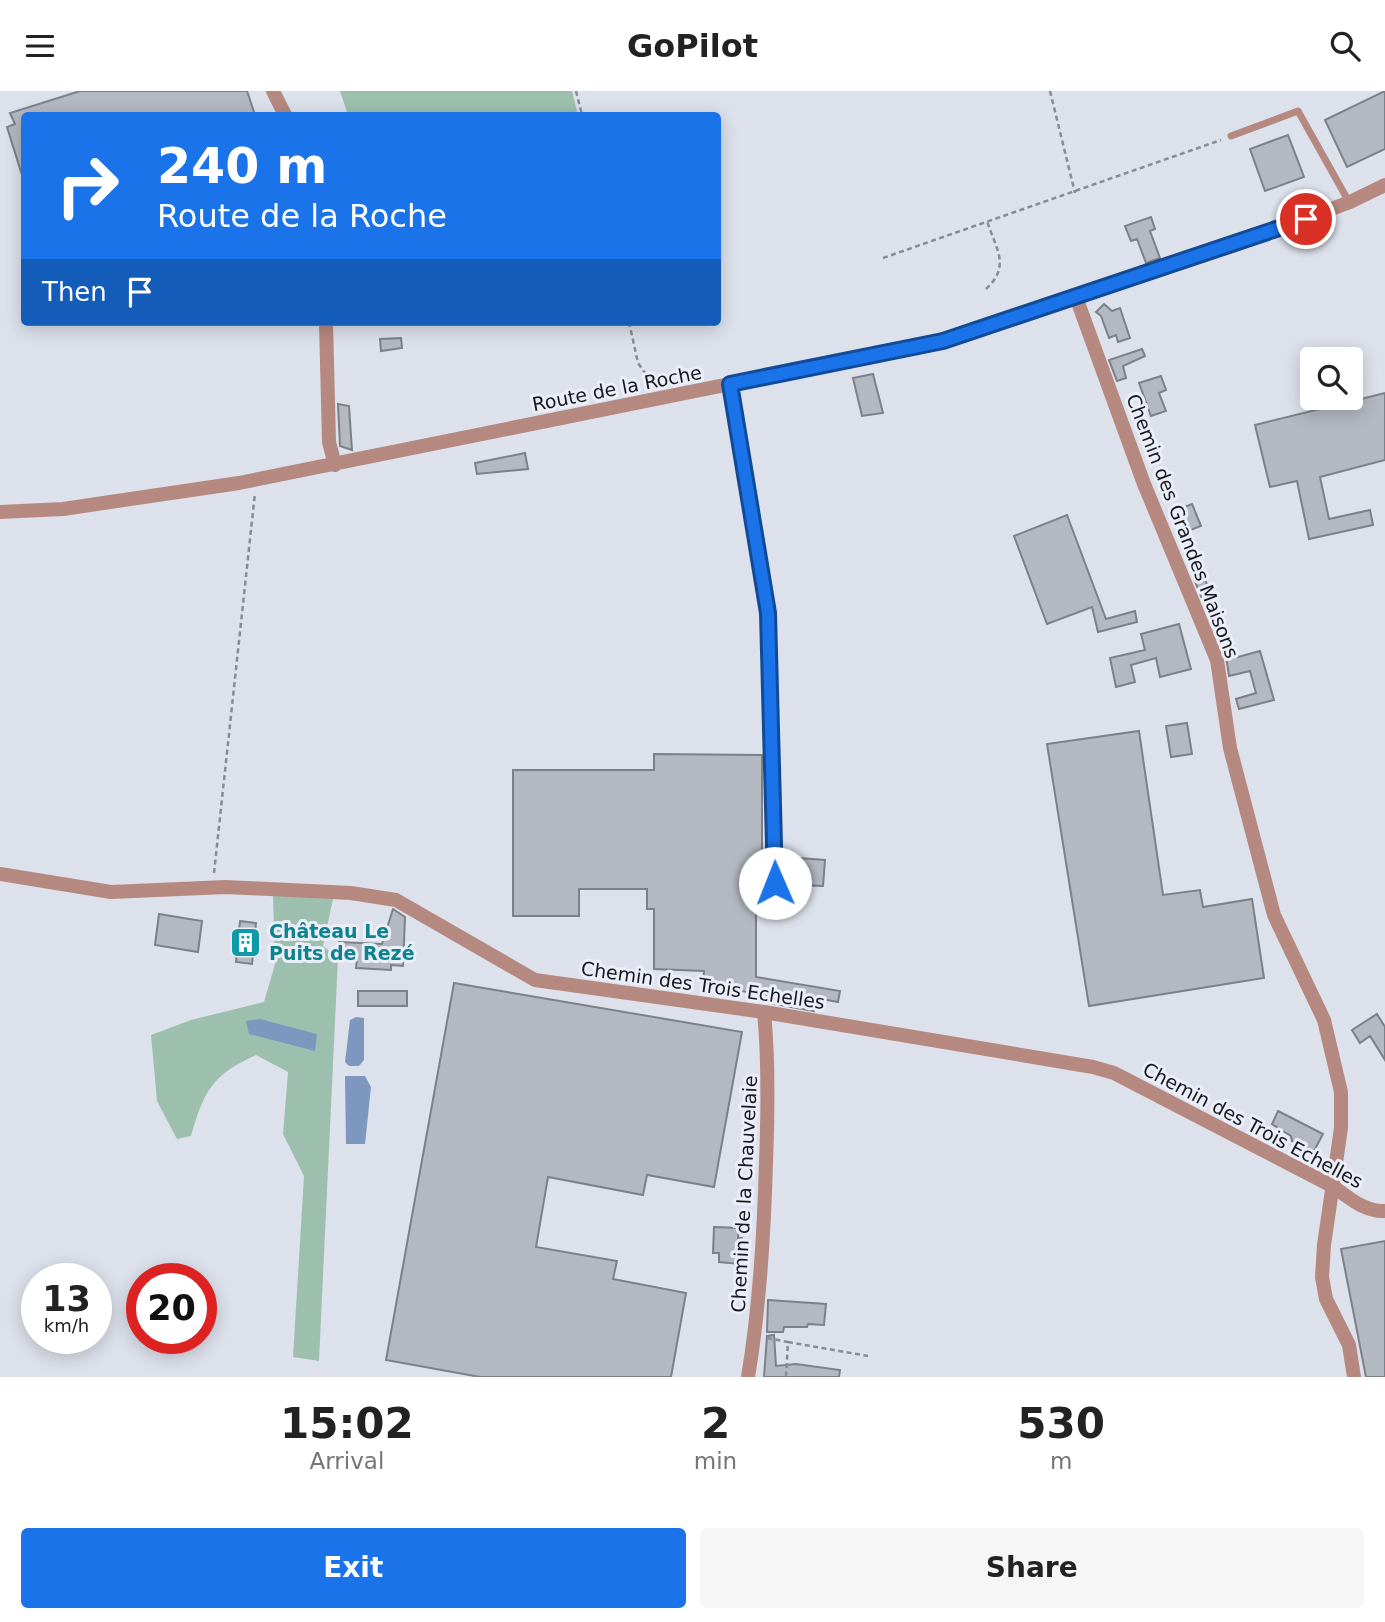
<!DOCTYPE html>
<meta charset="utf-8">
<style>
body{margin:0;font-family:"DejaVu Sans",sans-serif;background:#f6f6f6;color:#222;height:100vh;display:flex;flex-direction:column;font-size:26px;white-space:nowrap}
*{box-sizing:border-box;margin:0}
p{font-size:23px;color:#767676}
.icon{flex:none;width:38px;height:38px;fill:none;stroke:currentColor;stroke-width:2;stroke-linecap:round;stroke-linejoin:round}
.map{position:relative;height:1286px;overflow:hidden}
.sheet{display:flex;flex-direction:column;background:#fff;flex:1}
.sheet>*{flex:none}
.banner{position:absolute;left:21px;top:21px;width:700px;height:214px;border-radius:7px;box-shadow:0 4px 18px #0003;background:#1a73e8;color:#fff;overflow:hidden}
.buttons{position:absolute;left:1300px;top:256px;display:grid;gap:14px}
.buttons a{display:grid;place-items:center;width:63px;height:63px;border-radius:7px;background:#fff;box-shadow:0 4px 18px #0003;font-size:35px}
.speed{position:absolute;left:21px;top:1172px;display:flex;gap:14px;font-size:35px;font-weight:700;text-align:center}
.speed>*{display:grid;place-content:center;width:91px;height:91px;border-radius:50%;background:#fff;box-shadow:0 4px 18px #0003;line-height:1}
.speed small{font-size:18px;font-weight:400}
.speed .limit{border:10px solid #d22;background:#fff;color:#111}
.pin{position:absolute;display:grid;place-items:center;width:60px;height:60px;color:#fff;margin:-30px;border:4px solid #fff;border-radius:50%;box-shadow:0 2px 7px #0007}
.me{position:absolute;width:77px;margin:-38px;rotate:359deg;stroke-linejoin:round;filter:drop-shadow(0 0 5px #0008)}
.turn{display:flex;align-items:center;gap:24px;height:147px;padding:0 21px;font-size:32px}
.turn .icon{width:91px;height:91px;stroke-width:2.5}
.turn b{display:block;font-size:49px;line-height:60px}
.then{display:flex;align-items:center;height:66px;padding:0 21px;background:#0003;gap:14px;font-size:26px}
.eta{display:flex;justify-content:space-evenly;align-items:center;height:119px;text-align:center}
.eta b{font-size:42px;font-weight:700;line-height:49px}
.primary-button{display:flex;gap:14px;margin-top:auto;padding:14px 21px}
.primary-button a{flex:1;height:80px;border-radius:7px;background:#1a73e8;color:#fff;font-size:28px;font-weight:700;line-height:80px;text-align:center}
.primary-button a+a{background:#f6f6f6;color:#222}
header{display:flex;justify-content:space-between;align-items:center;height:91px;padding:0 21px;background:#fff;font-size:32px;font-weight:700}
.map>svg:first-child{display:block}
.green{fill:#9dc0ae}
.water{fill:#7e97bf}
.building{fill:#b4b8c1;stroke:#7c8088;stroke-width:2}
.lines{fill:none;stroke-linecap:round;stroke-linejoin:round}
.path{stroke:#888b92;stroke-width:2.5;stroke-dasharray:5 3.5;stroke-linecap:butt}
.lane{stroke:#b68980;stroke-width:7}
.street{stroke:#b68980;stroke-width:14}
.route-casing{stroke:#114b97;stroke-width:18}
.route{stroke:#1a73e8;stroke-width:12}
.labels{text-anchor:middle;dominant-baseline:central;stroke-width:6;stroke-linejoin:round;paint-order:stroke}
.street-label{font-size:19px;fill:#17181c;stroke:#ebeef8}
.culture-label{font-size:19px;font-weight:bold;fill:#0d838f;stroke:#ebeef8;text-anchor:start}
</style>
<header><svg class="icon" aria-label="menu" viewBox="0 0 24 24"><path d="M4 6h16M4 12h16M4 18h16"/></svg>GoPilot<svg class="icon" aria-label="search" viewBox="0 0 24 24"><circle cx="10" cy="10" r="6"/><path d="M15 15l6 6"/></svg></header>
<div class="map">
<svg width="1385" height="1286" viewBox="0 0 1385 1286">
<rect width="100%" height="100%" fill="#dde1eb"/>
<path class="green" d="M340,0h232l6,24h-230z
M273,804l60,4 -10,47 15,12 -19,403 -26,-4 11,-181 -21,-42 5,-62 -32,-17c-44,20 -52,36 -65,81l-14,3 -20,-38 -6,-66 40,-15 73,-18 11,-38z"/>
<path class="water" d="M356,926l8,1v42l-5,6h-10l-4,-4 5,-42z
M260,928l57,15 -2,17 -66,-17 -3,-13z
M345,985h20l6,11 -6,57h-19z"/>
<path class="building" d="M80,0h167l8,24h-231v59l-2,1 -15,-48 8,-3 -5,-11z
M1385,0v58l-38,18 -22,-47z
M1288,44l16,42 -39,14 -15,-42z
M1151,126l4,12 -5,2 10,27 -14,5 -9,-24 -6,2 -6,-15z
M1104,213l8,7 8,-3 10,30 -12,4 -2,-7 -7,3 -8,-22 -5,-4z
M401,247l1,10 -21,3 -1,-12z
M1142,258l3,7 -22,10 3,12 -9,3 -8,-21z
M873,283l10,39 -21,3 -9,-38z
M1161,285l5,14 -7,3 7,18 -15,5 -12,-33z
M1385,302v67l-65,17 9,42 41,-9 3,15 -64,14 -12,-58 -27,6 -15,-62z
M338,313l11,2 3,44 -12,-4z
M525,362l3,16 -51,5 -2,-11z
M1192,413l9,22 -18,7 -9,-22z
M1067,424l39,104 29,-8 2,11 -39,10 -6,-25 -45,17 -33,-88z
M1203,484l35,82 22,-6 14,49 -35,9 -3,-10 20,-6 -6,-22 -21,5 -3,-20 -32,-77z
M1179,533l12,45 -31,8 -4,-19 -25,7 4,17 -19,5 -6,-29 35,-8 -4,-16z
M1187,632l5,31 -21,3 -5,-31z
M1139,640l24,164 37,-5 3,17 49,-8 12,79 -175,28 -42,-262z
M654,663l108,1v155h-6v67l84,14 -2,11 -22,-4 -2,13 -45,-8 1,-8 -67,-9 1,-15 -50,-2v-60h-7v-20h-68v27h-66v-146h141z
M799,767l26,2 -2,26 -25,-1z
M393,818l12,8 -2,49 -12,-1v5l-35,-2 1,-10 -19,-1 1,-15 43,2z
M159,823l43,7 -4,31 -43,-7z
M240,830l16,2 -4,41 -16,-2z
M454,892l288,49 -28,155 -67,-12 -4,20 -95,-18 -12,70 81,14 -4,18 73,14 -15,84h-191l-94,-17z
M358,900h49v15h-49z
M1377,923l8,13v33l-15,-24 -10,7 -8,-13z
M1278,1020l45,23 -9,17 -22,-10 -1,-5 -19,-12z
M714,1136l25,1 -1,10h4l-2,26 -21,-2v-9h-6z
M1385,1150v136h-19l-25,-128z
M768,1209l58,4 -2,21 -16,-1 -1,3h-23l-1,5h-16z
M774,1244l2,31 20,-2 44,6 -1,7h-75l3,-41z"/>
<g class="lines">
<path class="path" d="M576,0l6,24
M1050,0l25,102
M883,167l338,-118
M986,198c25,-23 10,-40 1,-68
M629,231l9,41 16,23
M214,782l41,-380
M767,1247l21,4 -2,35
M788,1251l80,14"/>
<path class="lane" d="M1231,45l67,-25 51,91
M730,293l38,229 7,270"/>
<path class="street" d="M273,0l12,24
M1076,206l68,187 73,176 13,88 44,167 50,105 17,72v36l-17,117 -2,32 4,22 23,46 5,32
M326,231l3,120 6,23
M0,421l63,-3 176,-26 704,-142 298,-98 109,-41 35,-17
M0,783l111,18 115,-5 125,6 45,7 139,80 229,32 329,55 21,6 220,114c15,11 31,25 51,24
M748,1286c12,-71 16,-142 18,-215 2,-51 3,-100 -2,-150"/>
</g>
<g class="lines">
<defs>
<path id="route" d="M775,792l-7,-270 -38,-229 213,-43 363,-122"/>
</defs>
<use href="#route" class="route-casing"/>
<use href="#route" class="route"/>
</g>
<defs>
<symbol id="building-square" viewBox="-11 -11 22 22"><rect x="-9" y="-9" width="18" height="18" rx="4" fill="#0f9aa8" stroke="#ebeef8"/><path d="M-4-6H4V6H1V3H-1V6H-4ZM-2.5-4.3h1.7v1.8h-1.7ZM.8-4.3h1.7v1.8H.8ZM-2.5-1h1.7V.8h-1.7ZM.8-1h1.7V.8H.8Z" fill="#fff"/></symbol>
</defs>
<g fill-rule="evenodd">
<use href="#building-square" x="228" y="834" width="35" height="35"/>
</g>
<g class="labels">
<g class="street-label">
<text transform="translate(617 297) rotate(-11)">Route de la Roche</text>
<text transform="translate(1183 435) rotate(69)">Chemin des Grandes Maisons</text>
<text transform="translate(703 894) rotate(8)">Chemin des Trois Echelles</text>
<text transform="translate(1253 1034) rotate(28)">Chemin des Trois Echelles</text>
<text transform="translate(744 1103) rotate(-87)">Chemin de la Chauvelaie</text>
</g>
<g class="culture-label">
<text x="269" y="840">Château Le<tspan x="269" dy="22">Puits de Rezé</tspan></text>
</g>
</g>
</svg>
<div class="buttons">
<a><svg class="icon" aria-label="search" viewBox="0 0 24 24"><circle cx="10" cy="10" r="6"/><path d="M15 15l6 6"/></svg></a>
</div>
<div class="speed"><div>13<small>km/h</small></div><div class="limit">20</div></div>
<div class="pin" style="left:1306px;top:128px;background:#d93025"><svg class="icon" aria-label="arrive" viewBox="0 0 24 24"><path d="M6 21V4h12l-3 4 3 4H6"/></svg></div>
<svg class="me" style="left:775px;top:792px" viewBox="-20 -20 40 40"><circle r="19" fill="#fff"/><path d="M0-13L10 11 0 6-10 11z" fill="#1a73e8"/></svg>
<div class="banner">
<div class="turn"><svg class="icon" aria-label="right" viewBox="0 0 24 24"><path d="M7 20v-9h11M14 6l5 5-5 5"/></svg><div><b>240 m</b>Route de la Roche</div></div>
<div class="then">Then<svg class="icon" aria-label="arrive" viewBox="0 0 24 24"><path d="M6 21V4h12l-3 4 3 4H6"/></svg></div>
</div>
</div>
<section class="sheet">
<div class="eta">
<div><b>15:02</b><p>Arrival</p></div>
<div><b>2</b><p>min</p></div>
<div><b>530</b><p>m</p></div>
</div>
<div class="primary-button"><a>Exit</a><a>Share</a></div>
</section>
